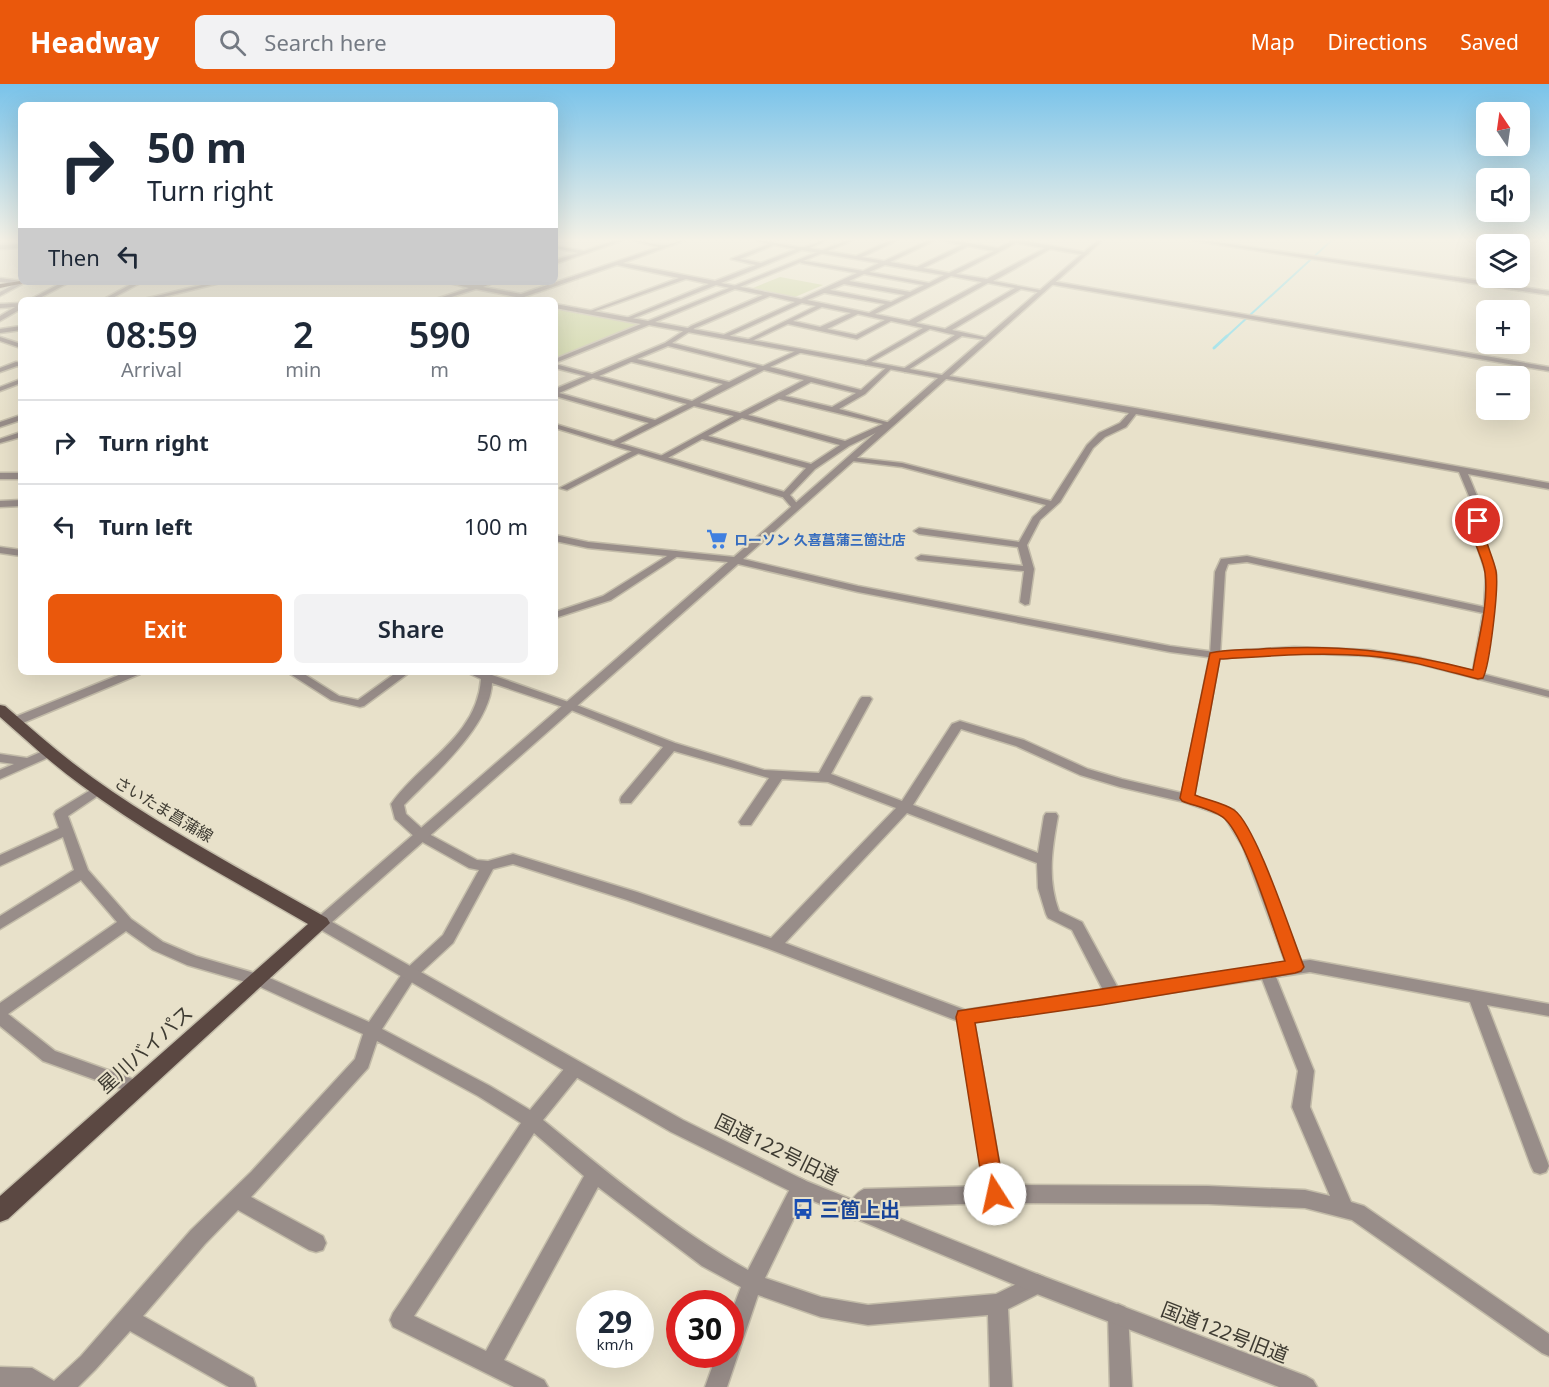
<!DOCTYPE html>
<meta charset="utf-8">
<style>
body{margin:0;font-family:"Noto Sans","Noto Sans JP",sans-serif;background:#f2f2f3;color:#1f2937;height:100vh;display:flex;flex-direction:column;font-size:22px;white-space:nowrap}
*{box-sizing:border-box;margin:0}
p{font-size:20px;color:#747a83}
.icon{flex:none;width:33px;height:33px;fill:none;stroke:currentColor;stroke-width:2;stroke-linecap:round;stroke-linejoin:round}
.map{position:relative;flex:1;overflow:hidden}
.drawer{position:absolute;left:18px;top:213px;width:540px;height:378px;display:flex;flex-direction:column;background:#fff;border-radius:9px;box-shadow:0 6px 24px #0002}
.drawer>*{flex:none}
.guide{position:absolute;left:18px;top:18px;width:540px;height:183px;border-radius:9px;box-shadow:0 6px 24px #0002;background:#fff;color:#1f2937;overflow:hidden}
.needle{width:39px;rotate:347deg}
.fabs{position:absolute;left:1476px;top:18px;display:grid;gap:12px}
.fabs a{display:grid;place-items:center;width:54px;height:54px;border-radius:9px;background:#fff;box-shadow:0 6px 24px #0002;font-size:30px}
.speed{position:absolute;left:576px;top:1206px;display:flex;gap:12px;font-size:30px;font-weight:700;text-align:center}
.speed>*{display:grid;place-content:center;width:78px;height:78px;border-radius:50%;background:#fff;box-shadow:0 6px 24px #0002;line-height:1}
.speed small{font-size:15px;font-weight:400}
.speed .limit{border:9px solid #d22;background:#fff;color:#111}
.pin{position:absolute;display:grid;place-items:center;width:51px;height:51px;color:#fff;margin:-26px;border:3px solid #fff;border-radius:50%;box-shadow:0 2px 6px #0007}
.me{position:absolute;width:66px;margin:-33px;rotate:350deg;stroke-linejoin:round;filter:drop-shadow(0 0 4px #0008)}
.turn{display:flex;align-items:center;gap:21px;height:126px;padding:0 30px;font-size:27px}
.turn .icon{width:78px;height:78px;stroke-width:2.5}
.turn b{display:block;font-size:42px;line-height:51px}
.then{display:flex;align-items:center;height:57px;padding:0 30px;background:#0003;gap:12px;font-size:22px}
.eta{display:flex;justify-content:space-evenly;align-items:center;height:102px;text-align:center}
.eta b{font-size:36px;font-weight:600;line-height:42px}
.primary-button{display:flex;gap:12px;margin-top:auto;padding:12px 30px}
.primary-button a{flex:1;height:69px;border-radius:9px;background:#ea580c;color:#fff;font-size:24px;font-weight:600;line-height:69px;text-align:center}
.primary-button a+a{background:#f2f2f3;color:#1f2937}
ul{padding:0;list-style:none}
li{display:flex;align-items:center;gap:18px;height:84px;padding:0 30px;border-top:2px solid #e0e1e3}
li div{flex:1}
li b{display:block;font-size:22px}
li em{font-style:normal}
header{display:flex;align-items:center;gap:36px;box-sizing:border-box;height:84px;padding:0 30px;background:#ea580c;color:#fff}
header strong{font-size:28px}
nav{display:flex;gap:33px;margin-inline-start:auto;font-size:21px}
.search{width:420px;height:54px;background:#f2f2f3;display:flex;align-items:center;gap:15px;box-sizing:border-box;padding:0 21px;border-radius:9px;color:#747a83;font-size:22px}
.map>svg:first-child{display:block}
.green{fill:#c8d19c}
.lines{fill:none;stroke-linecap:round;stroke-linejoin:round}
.stream-far1{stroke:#74daed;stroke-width:2}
.stream{stroke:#74daed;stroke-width:3}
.minor-casing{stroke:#c3bca9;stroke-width:3}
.tertiary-casing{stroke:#c3bca9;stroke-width:3}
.primary-casing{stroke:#c3bca9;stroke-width:3}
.minor{fill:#988d89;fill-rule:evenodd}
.tertiary{fill:#988d89;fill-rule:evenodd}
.primary{fill:#5b4842;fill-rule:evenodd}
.route{fill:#ea580c;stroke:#983908;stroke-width:1.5}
.labels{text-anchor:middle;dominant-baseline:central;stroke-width:4.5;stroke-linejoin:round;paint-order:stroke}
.far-shop-label{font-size:14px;font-weight:bold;fill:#366cbe;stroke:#e8e1ca;text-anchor:start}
.street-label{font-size:16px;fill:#3e3b32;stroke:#e8e1ca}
.near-street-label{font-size:20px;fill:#3e3b32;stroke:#e8e1ca}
.near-transit-label{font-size:20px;font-weight:bold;fill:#164399;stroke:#e8e1ca;text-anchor:start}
</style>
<header>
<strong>Headway</strong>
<div class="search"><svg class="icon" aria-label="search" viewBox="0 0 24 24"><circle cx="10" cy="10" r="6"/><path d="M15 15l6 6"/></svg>Search here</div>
<nav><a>Map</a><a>Directions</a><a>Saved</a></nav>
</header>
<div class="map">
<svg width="1549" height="1303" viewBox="0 0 1549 1303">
<rect width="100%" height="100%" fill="#e8e1ca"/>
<path class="green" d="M780,193l43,8 -28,12 -42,-9z
M555,223l89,17 -89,35z"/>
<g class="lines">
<path class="stream-far1" d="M0,200l21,-3
M1225,254l107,-98"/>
<path class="stream" d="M1214,264l13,-12"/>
<defs>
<path id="minor" d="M616,156h8l-69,24v-4l23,-7 -22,-5v-2l28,5z
M630,156c11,0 25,6 36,5 7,-1 13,-5 20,-5l-63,23 92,18 41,-16 -25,-6 38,-15 -14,-4c14,0 38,8 49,7 8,-1 14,-7 23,-7l-17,8 46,8 35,-16h7l-36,17 22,4 45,-21h7l-46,22 27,5 45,-22 -24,-5h13l47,8 12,-6 -1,-2h12l68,13 -3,2 -36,-6 -57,32 52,10 -3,2 -21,-4 -69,41 36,8v2l-26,-4 -57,36 -3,-2 1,-1 52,-34 -25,-6 -64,36 -3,-2 1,-1 59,-34 -32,-7 -34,18 -69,-15 -38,18 -5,-1 71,-35 -14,-3 -77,35h-4v-2l74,-34 -25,-6 -75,32 -23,15 91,23 37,-17 3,2 -1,1 -32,15 91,23 27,-24h4v2l-27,26 -26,15 55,15 -45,22 -34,23 -25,26 10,12 -4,3 -3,-1 -12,-14 25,-27 -104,-29 -38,21 -7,-2 77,-42 -40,-10 -79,40 -4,-2 1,-2 37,-19 -94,-27v-7l31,-13 -31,-8v-4l37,10 73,-31 26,-17 72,-31 -47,-10 -87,35 -5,-1 85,-35 -23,-5 -96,34v-2l89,-33 -62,-13 -96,33 -45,-9 -34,11h-9l36,-12 -23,-6 30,3 19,-3 -12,5 38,7 138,-47zM1016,159l29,5 -58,31 -31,-5zM774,161l22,4 -35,14 -21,-4zM968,162l26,5 -45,22 -26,-5zM802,166l77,13 -16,8 -64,-11 2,3 56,10 -56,26 -80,-16zM885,181l59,10 -15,8 -60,-11zM864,190l60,11 -14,7 -61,-11zM951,192l31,6 -73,39 -34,-7zM988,199l27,5 -70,41 -29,-6zM844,200l61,11 -14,7 -61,-12zM824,209h1l60,11 -16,9 -62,-13zM822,223l29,6 -31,14 -27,-6zM858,230l27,6 -29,15 -29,-6zM668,262l89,22 -28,14 -92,-23zM631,278h1l91,22 -31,17 -93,-25zM764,286l40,10 -64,33 -40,-10zM593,294l94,26 -32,16 -96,-27zM811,298l45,11 -24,14 -47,-11zM779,315l104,25 -38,17 -97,-26zM742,334l98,27 -29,19 -103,-28z
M21,160v4l-21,1v-4z
M0,194l21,3 3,2 -24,13v-4l15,-8 -15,-2z
M1051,197l498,86v4l-500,-87z
M63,198h7l-34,18h-7z
M135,198h7l-33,18h-7z
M214,198h10l-73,18h-11z
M21,219v6l-21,12v-5l15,-9 -15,1v-4z
M21,242v4l-21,3v-4z
M0,253l21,7v4l-21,-7z
M16,278l5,1v4l-4,-1 -17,6v-4z
M943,291l192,33 414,75v6l-81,-15 14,34 1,26 13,39 -2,32 -12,73 -4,1 -6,-3 11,-63 -236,-51 -19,2 -3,8 -5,83 -26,141 40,14 23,37 44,114 9,-1 239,44v12l-62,-11 62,161 -3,6 -6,2 -6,-2 -3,-6 -61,-164 -160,-30 -34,5 38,94 -4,36 41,95 13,4 185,128v22l-7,-3 -190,-133 -47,-12 -97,-4 -213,-1 -126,4 -7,10 -7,3 -7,-3 -2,-6c4,-9 9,-18 18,-22l120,-3 -26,-165 -189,-72 -142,-49 -114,-36 -20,5 -40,74 -39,36 -32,50 108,57 40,24 39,-47 6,-2 6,2 2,5 -2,5 -38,47c65,53 132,109 205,150l46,-89 6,-3 6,3 3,6 -44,91 56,19 47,8 128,-11 41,-20 7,3 3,7 -3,7 -36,18 4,78h-22l-2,-72 -120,10 -47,-8 -63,-22 -31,92h-22l12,-33h13v-38l11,-29 -39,-21 -104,-79 -94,173 40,20 4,7h-34l-121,-60 -3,-7 3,-7 128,-190 -43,-27 -101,-55 -9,27 -117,129 72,39 3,7 -3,7 -7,2 -7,-2 -71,-40 -33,34 -62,72 110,62 3,9h-27l-99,-56 -35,39 -17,17h-78v-20l32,1 22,13 27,-25 110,-126 60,-58 104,-113 8,-25 -107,-49 -69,-20 -34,-15 -27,-19 -118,83 47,37 89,32 2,5 -2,5 -6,2 -95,-34 -43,-35v-23l117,-81 -36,-42 -81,49v-13l74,-46 -11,-33 -63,29v-11l59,-27 -5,-14 2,-3 38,-23 5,-1 6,4 -37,25 20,54 43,49 32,23 33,14 69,20 104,46 35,-51 39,-36 36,-65 -10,-2 -52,-29 -22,-20 -4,-15c29,-42 86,-67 90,-125l-15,-7h27l-1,3 82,29 101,39 89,27 55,3 41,-74 2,-2h8l2,2 -41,75 71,27 50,-77 8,-3 64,19 64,29 34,10 60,14 28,-138 5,-83 6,-13 26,-3 237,51 2,-34 -13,-39 1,-26 -15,-36 -323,-58 -10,13 -21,10 -12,11 -33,54 -20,18 -13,25 7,24 -5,35 -4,1 -5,-3 4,-31 -106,-11 -2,-2 5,-3 102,11 -5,-19 -99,-13 -5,-3 5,-3 100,14 14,-25 13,-12 -144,-38 -50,-6h-3v-4l53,6 149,38 36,-56 12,-12 21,-10 9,-10 -188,-35v-2zM492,599l74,25 97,39 -42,50 -1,3 1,3h10l43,-52 95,27 -30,44 2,3h10l31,-46 46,3 68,26 -125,130 -134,-46 -124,-38 -25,7 -11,-1 -50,-27 -21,-19 -2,-9c29,-30 86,-78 88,-122zM961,645l55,17 64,29 40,12 64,15 40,14 19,31 43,117 -168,24 -36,-66 -23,-11c-12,-33 -7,-62 -1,-95l-2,-3h-10l-2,3 -6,37 -125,-48zM907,729l130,50 1,25 8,26 2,4 24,12 31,60 -138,20 -180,-67zM1262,895l36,92 -6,36 38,89 -25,-6 -97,-4 -205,-1 -29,-163zM534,1049l50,43 -98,175 -72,-35z
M21,295v4l-21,8v-4z
M18,332h3v4l-21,7v-5z
M18,349h3v4l-21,6v-4z
M636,365l7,2 -76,39 -7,-2z
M21,416v6l-21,1v-6z
M0,463l21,3v6l-21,-3z
M675,467l3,1v4l-67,44 -56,18v-6l48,-16z
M126,588h16l-2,2 -122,51h-8l-2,-3 2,-3z
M287,588h14l38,24 19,4 39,-28h13l-46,34 -4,1 -29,-7z
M50,664l6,4 -2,3 -54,24v-9l14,-6 -14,-2v-8l27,4z
M1118,1220l7,3 3,7 4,73h-22l-2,-73 3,-7z"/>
<path id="tertiary" d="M847,156h7l-199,82 287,53 156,-135h5l-360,319 115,27 312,60 45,6 79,-5 76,3 50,8 129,33v6l-129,-33 -50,-8 -76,-3 -79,5 -45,-6 -312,-60 -120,-28 -406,358 351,198 123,61 231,93 269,102 7,4 4,7h-38l-242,-93 -243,-101 -123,-61 -355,-205 -2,-4 2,-4 412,-357 -140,-14 -33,-7v-6l33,7 146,15 204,-179 -289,-53 -94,38v-4l86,-35 -86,-16v-4l93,17z
M1188,156h15l346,51v4z
M523,214l4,1 1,1h-8z
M555,340l233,69 1,2 -7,2 -227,-69z
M0,389h21v6h-21z"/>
<path id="primary" d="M21,197l8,1 -29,6v-4z
M0,621l5,1c29,25 57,50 88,72 74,53 155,95 234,140l3,5 -322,296 -8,3v-26l308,-272c-77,-45 -156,-86 -227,-139 -29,-21 -55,-45 -81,-68z"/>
</defs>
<use href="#minor" class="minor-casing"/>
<use href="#tertiary" class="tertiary-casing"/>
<use href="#primary" class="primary-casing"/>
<use href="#minor" class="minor"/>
<use href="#tertiary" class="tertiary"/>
<use href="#primary" class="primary"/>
</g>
<linearGradient id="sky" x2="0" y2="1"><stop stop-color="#79c3ea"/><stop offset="0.46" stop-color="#f5f2e7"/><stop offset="1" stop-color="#f5f2e7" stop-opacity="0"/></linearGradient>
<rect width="1549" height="339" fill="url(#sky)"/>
<path class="route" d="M1474,435l9,2c0,19 9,32 13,50 3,16 -6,93 -13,107l-5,1c-36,-9 -72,-20 -109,-23 -50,-4 -99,0 -149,3l-25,136c12,5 29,8 39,15 22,15 58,127 70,157l-3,4 -6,2 -194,32 -126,18 30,171 -3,7 -7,2 -7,-2 -4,-7 -28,-177 2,-6 327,-50c-12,-32 -38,-121 -60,-142 -9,-9 -31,-13 -43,-18l-2,-3 30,-145c17,-4 35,-3 51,-4 78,-5 137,2 212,21 5,-30 16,-66 12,-97 -2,-18 -17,-35 -11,-54z"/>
<defs>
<symbol id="supermarket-bare" viewBox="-9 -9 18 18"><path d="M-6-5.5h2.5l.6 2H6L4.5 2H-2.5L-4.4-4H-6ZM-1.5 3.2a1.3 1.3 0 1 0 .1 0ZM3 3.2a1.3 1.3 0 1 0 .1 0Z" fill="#3f7fe0" stroke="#e8e1ca" stroke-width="2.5" paint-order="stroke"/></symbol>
<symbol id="bus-bare" viewBox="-9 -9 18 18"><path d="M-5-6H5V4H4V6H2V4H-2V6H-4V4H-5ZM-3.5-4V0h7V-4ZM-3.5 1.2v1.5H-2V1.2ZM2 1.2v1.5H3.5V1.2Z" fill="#1a4fb4" stroke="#e8e1ca" stroke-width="2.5" paint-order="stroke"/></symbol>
</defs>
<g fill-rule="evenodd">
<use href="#supermarket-bare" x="702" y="440" width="30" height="30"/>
<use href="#bus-bare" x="788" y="1110" width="30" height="30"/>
</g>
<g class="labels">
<g class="far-shop-label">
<text x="734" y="455">ローソン 久喜菖蒲三箇辻店</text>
</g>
<g class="street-label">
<text transform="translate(164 725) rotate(31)">さいたま菖蒲線</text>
</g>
<g class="near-street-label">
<text transform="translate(145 965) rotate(-42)">星川バイパス</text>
<text transform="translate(777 1065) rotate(26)">国道122号旧道</text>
<text transform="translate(1225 1248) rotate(21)">国道122号旧道</text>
</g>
<g class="near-transit-label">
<text x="820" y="1125">三箇上出</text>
</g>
</g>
</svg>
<div class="fabs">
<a><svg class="needle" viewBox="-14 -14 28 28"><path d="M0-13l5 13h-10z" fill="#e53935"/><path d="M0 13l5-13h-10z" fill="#747a83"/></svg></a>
<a><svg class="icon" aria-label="sound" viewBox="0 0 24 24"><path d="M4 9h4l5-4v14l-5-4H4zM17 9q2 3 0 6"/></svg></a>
<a><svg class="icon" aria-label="layers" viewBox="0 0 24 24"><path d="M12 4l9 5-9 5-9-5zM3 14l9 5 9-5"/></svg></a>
<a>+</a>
<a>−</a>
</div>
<div class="speed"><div>29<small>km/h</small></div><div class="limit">30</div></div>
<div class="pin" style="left:1478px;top:437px;background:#d93025"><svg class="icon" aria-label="arrive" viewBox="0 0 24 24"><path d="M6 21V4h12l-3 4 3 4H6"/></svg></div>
<svg class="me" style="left:995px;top:1110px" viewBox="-20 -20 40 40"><circle r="19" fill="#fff"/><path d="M0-13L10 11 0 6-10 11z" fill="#ea580c"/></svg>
<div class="guide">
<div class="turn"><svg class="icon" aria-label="right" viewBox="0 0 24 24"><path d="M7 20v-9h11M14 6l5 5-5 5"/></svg><div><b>50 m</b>Turn right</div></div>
<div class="then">Then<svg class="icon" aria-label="left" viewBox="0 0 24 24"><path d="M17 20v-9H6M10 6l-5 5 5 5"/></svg></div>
</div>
<section class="drawer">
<div class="eta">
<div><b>08:59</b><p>Arrival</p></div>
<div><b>2</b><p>min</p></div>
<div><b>590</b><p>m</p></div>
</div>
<ul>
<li><svg class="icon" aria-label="right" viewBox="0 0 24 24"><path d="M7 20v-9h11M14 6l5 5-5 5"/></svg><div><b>Turn right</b></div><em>50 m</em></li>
<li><svg class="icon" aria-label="left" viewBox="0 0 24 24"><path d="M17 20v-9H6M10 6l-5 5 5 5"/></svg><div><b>Turn left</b></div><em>100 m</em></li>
</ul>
<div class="primary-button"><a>Exit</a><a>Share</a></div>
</section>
</div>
